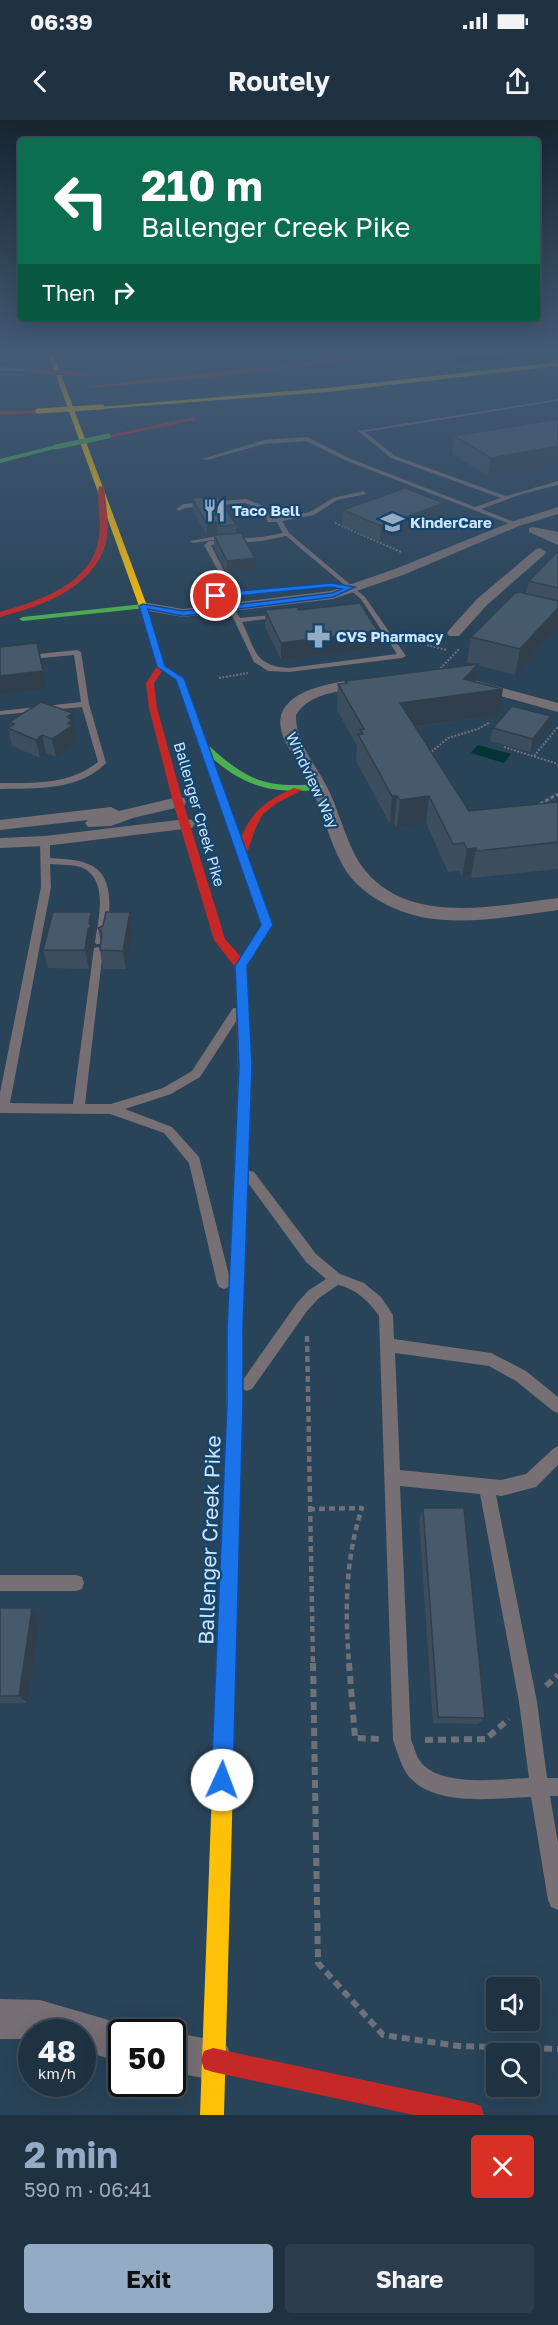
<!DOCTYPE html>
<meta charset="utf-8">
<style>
body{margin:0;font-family:"Golos Text",sans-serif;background:#2c3e4d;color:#f1f3f6;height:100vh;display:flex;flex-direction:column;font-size:22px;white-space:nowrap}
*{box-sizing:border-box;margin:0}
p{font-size:20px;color:#a1aab2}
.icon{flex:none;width:33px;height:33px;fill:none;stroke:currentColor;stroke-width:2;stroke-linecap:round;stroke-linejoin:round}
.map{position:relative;height:1995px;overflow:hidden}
.side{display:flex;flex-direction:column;background:#1f3242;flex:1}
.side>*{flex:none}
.guide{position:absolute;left:18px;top:18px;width:522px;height:183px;border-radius:6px;box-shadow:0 6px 24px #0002,0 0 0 2px #3c4d5b;background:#0b6e4f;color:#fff;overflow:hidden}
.tools{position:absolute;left:486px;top:1857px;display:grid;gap:12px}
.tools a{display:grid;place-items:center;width:54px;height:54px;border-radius:6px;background:#1f3242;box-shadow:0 6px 24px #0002,0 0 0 2px #3c4d5b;font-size:30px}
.speed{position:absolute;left:18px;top:1899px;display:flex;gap:12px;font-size:30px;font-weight:700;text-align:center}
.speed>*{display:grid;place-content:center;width:78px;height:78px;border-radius:50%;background:#1f3242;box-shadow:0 6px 24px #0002,0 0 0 2px #3c4d5b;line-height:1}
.speed small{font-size:15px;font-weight:400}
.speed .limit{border:3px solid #111;border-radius:9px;background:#fff;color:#111}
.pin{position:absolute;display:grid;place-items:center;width:51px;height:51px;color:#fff;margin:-26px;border:3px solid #fff;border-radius:50%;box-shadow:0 2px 6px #0007}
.me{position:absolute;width:66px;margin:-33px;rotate:2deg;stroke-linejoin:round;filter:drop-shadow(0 0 4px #0008)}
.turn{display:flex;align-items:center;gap:21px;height:126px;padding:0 24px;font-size:27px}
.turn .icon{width:78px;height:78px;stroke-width:2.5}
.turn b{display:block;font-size:42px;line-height:51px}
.then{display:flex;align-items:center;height:57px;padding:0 24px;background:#0003;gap:12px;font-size:22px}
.round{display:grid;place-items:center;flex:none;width:63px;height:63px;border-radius:6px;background:#2c3e4d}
.head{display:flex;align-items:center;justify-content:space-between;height:102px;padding:0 24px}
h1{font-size:36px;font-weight:700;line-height:45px;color:#94acc3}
.button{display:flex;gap:12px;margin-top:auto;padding:12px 24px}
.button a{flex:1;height:69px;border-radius:6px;background:#94acc3;color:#111;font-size:24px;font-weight:700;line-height:69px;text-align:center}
.button a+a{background:#2c3e4d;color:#f1f3f6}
.status{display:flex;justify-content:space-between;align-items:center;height:42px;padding:0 30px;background:#1f3242;direction:ltr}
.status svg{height:16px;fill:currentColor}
header{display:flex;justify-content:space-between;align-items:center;height:78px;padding:0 24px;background:#1f3242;font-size:27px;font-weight:700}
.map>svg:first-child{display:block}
.water{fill:#043433}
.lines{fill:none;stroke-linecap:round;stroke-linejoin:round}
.path-far3{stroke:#6f7178;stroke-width:2;stroke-dasharray:2 1.5;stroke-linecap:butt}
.path-far2{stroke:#6f7178;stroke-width:3;stroke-dasharray:4 2;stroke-linecap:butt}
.path-far1{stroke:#6f7178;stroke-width:4.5;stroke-dasharray:6 4;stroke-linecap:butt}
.path{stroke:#6f7178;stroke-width:6;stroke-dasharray:8 5;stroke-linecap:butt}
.lane{fill:#766f74;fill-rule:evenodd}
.street{fill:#766f74;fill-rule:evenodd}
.fast{fill:#4caf50;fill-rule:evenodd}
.slow{fill:#ffc107;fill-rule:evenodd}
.jam{fill:#c62828;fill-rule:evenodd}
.fast-bridge{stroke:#4caf50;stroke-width:5}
.slow-bridge{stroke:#ffc107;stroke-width:5}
.jam-bridge{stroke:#c62828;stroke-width:5}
.wall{fill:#3c4d5d}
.shaded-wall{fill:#313f4c}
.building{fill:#465a6c;stroke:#313f4c;stroke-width:1.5}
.route{fill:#1a73e8;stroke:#114b97;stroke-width:1.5}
.labels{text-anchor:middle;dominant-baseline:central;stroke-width:4.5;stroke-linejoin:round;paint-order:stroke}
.far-poi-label{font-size:15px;font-weight:bold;fill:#cde5fd;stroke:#15446c;text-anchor:start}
.far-street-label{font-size:15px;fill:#cde5fd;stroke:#15446c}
.near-street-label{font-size:21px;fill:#cde5fd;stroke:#15446c}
</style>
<div class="status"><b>06:39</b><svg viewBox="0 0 49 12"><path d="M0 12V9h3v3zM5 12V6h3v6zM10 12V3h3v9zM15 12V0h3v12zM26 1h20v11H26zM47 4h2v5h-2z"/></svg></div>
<header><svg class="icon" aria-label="back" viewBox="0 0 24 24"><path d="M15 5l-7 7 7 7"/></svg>Routely<svg class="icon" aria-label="share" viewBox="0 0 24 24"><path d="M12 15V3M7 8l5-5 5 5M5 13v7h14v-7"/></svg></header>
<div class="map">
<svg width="558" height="1995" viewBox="0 0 558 1995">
<rect width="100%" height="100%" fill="#294358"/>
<path class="water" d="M489,233h69v2l-101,9 -12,-2z
M478,625l33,9 -7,9 -33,-10z"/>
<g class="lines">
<path class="path-far3" d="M335,403l66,29
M427,525l20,5
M438,551l21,-22
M219,558l29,-5
M504,627l54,17
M429,634l19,-16 30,-9 12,-7
M534,636l24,-29"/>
<path class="path-far2" d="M540,684l18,-10"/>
<path class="path-far1" d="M307,1216l6,328
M309,1389l53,-1c-17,52 -17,102 -13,156"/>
<path class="path" d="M313,1543l5,300 65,72 76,11 99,3
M349,1543l6,75 26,1
M546,1566l12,-11
M425,1620l61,-1 23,-20"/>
<path class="lane" d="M558,279v2l-193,31 30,24 111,40 52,-15v4l-36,9 -41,15 36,14 -2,3 -168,-65 -41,-20 -42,3 -57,16 -5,-1 62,-19 43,-3 44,22 124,48 26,-9 -110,-40 -33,-27z
M364,371l2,3 -29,6 -23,15 -32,6 7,12 76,64 41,59 -4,2 -113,14 -21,-1 -14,-9 -26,-55 1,-1h4l7,12 43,-4 2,1 -4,2 -39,5c14,28 12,44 47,46l108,-14 -36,-55 -75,-63 -24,5 -51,4 16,32 -5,1 -18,-33 5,-4 53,-4 21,-4 -6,-11h-9l-6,-13 -17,-6 -60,5 -6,3 -3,-2 8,-5 62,-5 20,8 6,12 38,-7 23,-14z
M217,416l2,1v2l-26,4 -3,-2z
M77,530l4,2 8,52 17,59c-27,28 -70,25 -106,26v-6c35,0 69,2 98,-21l-16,-55 -82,8v-4l81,-9 -7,-47 -74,7v-4z
M45,718l5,3v17c13,1 26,1 38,6 30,11 21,54 17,78l-1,2h-8l-1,-2c3,-22 14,-61 -12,-74 -10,-4 -23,-3 -33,-4l1,23 -41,216 63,1 21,-156 4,-1 5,3 -18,154h26l52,-16 29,-17 41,-63h8l1,3 -1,3 -41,63 -29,17 -46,15 47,18 27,30 32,126 -2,4 -5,2 -5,-2 -2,-4 -28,-120 -25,-30 -54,-19 -110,-1v-20l41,-206 -1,-46z
M250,1051l4,1 62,82 24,20 24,9 17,14 12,18 1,24 97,14 35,18 32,26v16l-5,-2 -37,-30 -27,-15 -94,-13 5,117 101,10 25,-6 27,-25 5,-3v19l-22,22 -35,9 -5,-1 41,207 10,76h11v18h-8l8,47v67l-7,-3 -3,-7 -17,-103c-36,1 -99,11 -124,-23 -6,-9 -10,-23 -14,-34l-14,-424c-10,-15 -23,-27 -41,-31l-19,13 -12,13 -55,78 -5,2 -5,-2 -2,-5 57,-81 12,-13 17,-11 -20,-17 -60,-82 -2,-4 2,-4zM400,1366l80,8 39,208 10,76c-30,1 -89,10 -109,-17 -4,-5 -6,-15 -9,-21z
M0,1455h76l6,2 2,6 -2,6 -6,2h-76z"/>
<path class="street" d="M558,387v7l-39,12 -116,49 -70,24 -150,18 -40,-7 -6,-4 6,-4 40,7 148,-18 64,-22 116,-47z
M533,407l25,5v13l-29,-13v-4z
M540,428l6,4 -2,3 -57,50 -28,31h-10l-2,-3 2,-3 28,-31 59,-50z
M369,558l7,4 -2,3c-26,7 -62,4 -78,30 -1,29 23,53 34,78 9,20 19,55 31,72 44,62 133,41 197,33v12c-54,7 -119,22 -171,-5 -16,-8 -35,-22 -44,-39 -16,-29 -22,-63 -38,-92 -9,-17 -29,-38 -24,-58 8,-30 63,-35 88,-38z
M473,560l85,23v9l-90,-25 -2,-3z
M178,677l6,1 2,4 -2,4 -51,12 -22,8 -23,1 -3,-4 3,-3 -88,10v-10l111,-13 8,4z
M186,699l6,1 3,4 -3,4 -147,18 -45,2v-10l45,-2z
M0,1879l40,1 96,28 2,4h-16v30l-40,-11v-19h-50v7h-32z
M171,1912h1l41,8 14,6 6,14 -6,14 -14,6 -41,-8z"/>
<path class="fast" d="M0,247l28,2 3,2h-31z
M56,325l2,3 -58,15v-4z
M143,484h3v4l-123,13 -4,-2 4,-2z
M201,624h6c40,37 58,44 112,40l5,3 -5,3c-54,4 -79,-5 -118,-42z
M245,953l7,5 -9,252 -1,97 -2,6 -6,2 -6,-2 -2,-6 1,-97 11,-252z"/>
<path class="slow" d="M48,233h5l94,253 18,60 19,12 33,91 -2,2 -8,-2 -31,-90 -19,-12 -18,-61z
M558,242v4l-231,26 -225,17 -3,-2 228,-19z
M225,1579l7,3 3,7 -11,406h-24l15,-406 3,-7z"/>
<path class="jam" d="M390,233h19l-185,23 -132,12 -3,-2z
M40,290l-2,3 -38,2v-4z
M193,297l2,3 -87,18 -3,-2z
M99,366l5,1c2,18 6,38 2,56 -13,46 -65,63 -106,74v-5c39,-11 93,-28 99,-75 3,-17 -3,-35 0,-51z
M161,544l4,3 -11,16 3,25 26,94 42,137 16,18 20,-32 -54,-156 5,-3 5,3 24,69c11,-28 26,-38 53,-50l8,2 -25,13 -14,11 -7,13 -9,26 26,72 -26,41 5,112 -7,5 -7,-5 -3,-111 -21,-27 -41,-138 -24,-94 -3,-25 12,-18z
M234,1299l6,2 2,6 -7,282 -3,7 -7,3 -7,-3 -3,-7 11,-282 2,-6z
M213,1928l259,55 9,3 3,9h-70l-201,-43 -9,-3 -3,-9 3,-9z"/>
<path class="fast-bridge" d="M56,327l52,-11"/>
<path class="slow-bridge" d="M38,291l64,-4"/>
<path class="jam-bridge" d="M28,251l57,3"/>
</g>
<path class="wall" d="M558,299l-70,57 -36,-22 2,-18z
M192,378l44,27v9l19,36 -28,3 -13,-26v-12h4l-1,-1 -10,2 -14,-26z
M444,383l-2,16 -62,23 -38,-16 1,-16z
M558,431v76l-43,48 -37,-10 -3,17 24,33 -83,12 53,84 89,-9v67l-86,9 -1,-2 -9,1 -3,-6 -11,1 -22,-49 -29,5 -3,-5 -4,1 -34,-63 1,-15 -20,-36 1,-26 7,-1v-2l129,-17 -7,-1 4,-26 55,-44 3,-12z
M265,490h34l78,38 -96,12 -16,-33z
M73,593l3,18 1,7 -2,1 1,4 -20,14 -10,-4 -6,5 -28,-12 -4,-18 2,-1 -1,-5z
M493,608l55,1 -18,23 -40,-11z
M130,792l3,19 -7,38h-23l-3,-19 1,-7 -3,-15 5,-2z
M95,811l-2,7 2,7 -3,3 -3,21 -41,-1 -5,-18z
M423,1388l62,210 -7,6 -45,-1 -14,-203z
M0,1488h32l8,10 -12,85h-28z"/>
<path class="shaded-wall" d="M558,326v18l-70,12 3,-18z
M444,383l-2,16 -62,23 1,-16z
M216,402l1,12 -10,2v-12z
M255,438v12l-28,3v-12z
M558,488v19l-43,48 5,-26z
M378,511l-1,17 -96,12v-17z
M478,544l-4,26 29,-1 -4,26 -101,14 2,-26 64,-24z
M43,551l3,17 -46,6v-18z
M73,593l3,18 1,7 -2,1 1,4 -20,14 -4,-18 15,-22z
M551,596l-3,13 -18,23 3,-13z
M42,615l4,18 -6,5 -4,-18z
M392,676h5l-3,27 -4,1z
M429,676l-3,27 -29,5 3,-28z
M476,728l-5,28 -9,1 5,-28z
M91,792l4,19 -2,7 2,7 -3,3 -3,21 -4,-19z
M130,792l3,19 -7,38 -3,-18z
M32,1488l8,10 -12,85 -9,-7z"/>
<path class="building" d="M558,299v27l-67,12 -37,-22z
M405,368l39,15 -63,23 -38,-16z
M218,376l18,29 -15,1 -5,-4 -9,2 -15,-26z
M241,413l14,25 -28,3 -13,-26z
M558,431v37l-29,-7z
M519,472l39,9v7l-38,41 -49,-12 43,-43z
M360,483l18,28 -97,12 -16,-33 32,-3 2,3z
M37,523l6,28 -43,5v-29z
M478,544l-14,15 39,10 -103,14 69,108 89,-9v40l-81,9 -1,-3 -9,1 -3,-6 -11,1 -24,-48 -29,4 -3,-4h-5l-34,-62h5l-3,-4 4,-1 -26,-45 9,-1 -2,-2z
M41,582l32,11 -6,4 6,3 -5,3 5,2 -21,14 -10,-4 -6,5 -28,-12 6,-4 -5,-2z
M512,586l39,10 -18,23 -40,-11z
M53,792h38l-2,11 2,4 -3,2 -3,21h-42z
M106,792h24l-7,39 -23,-1 2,-18 -4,-4 5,-2z
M423,1388h41l21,210 -47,-1z
M0,1488h32l-13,88h-19z"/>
<linearGradient id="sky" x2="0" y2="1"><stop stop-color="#172530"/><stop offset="0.45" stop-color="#435b75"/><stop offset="1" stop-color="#435b75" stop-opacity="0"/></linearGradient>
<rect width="558" height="513" fill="url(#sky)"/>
<path class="route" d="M331,463l24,4 -22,10 -150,19 -35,-7 17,57 19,12 89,247 -26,41 5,100 -9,264v73l-10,377 -4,7 -7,3 -7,-3 -4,-7 16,-377v-73l12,-264 -4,-100 26,-41 -85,-245 -19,-13 -18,-61 4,-2 40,7 149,-18 10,-4 -11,-2 -115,11 -4,-2 4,-3z"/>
<defs>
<symbol id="restaurant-bare" viewBox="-9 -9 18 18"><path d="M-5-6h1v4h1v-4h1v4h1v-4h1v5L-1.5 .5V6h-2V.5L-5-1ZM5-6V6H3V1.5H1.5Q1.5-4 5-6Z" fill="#94acc3" stroke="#15446c" stroke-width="2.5" paint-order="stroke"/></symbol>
<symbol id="school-bare" viewBox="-9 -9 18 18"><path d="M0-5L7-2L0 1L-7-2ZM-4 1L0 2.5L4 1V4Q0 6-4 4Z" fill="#94acc3" stroke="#15446c" stroke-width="2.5" paint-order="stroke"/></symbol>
<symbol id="pharmacy-bare" viewBox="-9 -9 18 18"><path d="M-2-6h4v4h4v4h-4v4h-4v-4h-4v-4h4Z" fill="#94acc3" stroke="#15446c" stroke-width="2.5" paint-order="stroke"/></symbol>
</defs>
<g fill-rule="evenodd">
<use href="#restaurant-bare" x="198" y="374" width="33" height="33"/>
<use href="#school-bare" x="376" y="386" width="33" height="33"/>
<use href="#pharmacy-bare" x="302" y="500" width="33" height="33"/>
</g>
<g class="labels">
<g class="far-poi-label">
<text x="232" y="390">Taco Bell</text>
<text x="410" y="402">KinderCare</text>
<text x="336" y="516">CVS Pharmacy</text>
</g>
<g class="far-street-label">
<text transform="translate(313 660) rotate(65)">Windview Way</text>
<text transform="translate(200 694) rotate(74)">Ballenger Creek Pike</text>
</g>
<g class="near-street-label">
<text transform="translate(209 1420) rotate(-88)">Ballenger Creek Pike</text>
</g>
</g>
</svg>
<div class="tools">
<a><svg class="icon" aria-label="sound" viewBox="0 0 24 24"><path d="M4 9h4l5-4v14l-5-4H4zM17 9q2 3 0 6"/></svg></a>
<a><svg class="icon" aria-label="search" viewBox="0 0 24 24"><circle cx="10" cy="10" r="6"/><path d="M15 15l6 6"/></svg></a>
</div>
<div class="speed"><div>48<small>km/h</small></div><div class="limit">50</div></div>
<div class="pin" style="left:216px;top:476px;background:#d93025"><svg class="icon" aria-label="arrive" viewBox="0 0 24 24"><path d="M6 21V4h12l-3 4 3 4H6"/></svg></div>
<svg class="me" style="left:222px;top:1660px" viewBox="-20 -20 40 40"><circle r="19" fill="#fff"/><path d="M0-13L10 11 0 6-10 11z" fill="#1a73e8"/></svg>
<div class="guide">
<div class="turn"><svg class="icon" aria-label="left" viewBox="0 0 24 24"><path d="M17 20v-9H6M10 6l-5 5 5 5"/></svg><div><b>210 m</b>Ballenger Creek Pike</div></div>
<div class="then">Then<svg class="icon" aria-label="right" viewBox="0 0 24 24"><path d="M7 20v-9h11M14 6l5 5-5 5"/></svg></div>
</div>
</div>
<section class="side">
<div class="head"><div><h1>2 min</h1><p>590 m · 06:41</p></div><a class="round" style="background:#d93025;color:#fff"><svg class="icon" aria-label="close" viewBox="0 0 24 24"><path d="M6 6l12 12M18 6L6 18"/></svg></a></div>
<div class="button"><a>Exit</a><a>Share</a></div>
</section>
